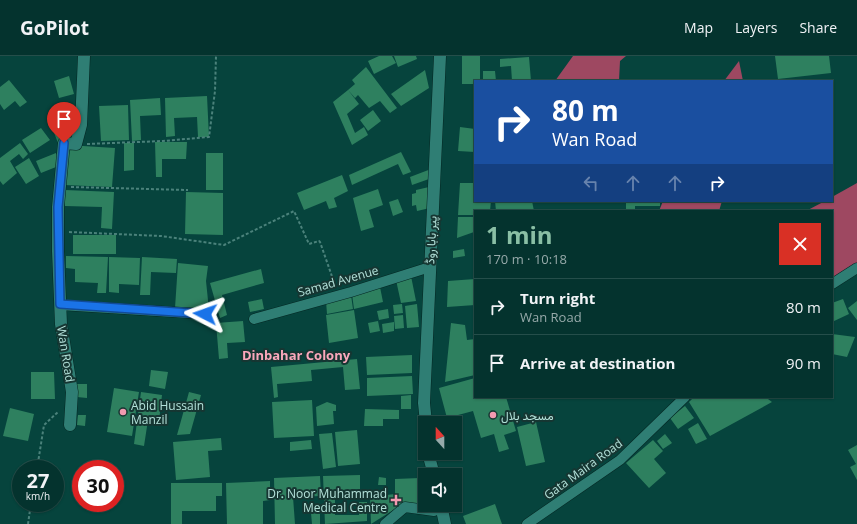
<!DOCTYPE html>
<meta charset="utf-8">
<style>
body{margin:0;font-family:"Open Sans",Vazirmatn,sans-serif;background:#123f3a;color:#f1f3f6;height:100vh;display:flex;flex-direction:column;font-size:15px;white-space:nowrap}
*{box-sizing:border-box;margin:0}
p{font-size:13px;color:#97aaaa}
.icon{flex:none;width:22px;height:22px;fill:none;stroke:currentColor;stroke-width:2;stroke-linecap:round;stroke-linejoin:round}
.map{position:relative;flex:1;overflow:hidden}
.drawer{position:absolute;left:474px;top:154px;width:359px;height:188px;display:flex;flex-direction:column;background:#04332e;border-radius:0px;box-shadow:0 1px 3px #0004,0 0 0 1px #254e4a}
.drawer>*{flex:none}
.top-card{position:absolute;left:474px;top:24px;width:359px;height:122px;border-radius:0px;box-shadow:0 1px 3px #0004,0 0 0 1px #254e4a;background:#1a4fa0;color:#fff;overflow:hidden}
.needle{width:26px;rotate:339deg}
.buttons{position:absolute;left:418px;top:360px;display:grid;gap:8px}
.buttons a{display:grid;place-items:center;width:44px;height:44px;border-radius:0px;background:#04332e;box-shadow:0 1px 3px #0004,0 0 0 1px #254e4a;font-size:20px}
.speed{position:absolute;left:12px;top:404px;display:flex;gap:8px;font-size:20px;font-weight:700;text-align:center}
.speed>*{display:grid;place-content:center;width:52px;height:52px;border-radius:50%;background:#04332e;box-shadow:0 1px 3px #0004,0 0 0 1px #254e4a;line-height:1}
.speed small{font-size:10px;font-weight:400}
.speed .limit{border:6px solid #d22;background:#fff;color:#111}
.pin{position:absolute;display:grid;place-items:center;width:34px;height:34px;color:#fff;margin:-41px -17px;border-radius:50% 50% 50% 0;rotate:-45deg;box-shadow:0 0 4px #0007}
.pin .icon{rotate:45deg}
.me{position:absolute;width:44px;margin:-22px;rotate:274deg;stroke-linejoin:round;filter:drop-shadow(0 0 3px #0008)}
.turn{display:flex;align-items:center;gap:14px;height:84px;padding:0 12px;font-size:18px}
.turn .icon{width:52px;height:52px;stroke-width:2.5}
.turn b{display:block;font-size:28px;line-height:34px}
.lanes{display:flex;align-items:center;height:38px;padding:0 12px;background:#0003;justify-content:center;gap:20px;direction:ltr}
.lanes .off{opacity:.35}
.round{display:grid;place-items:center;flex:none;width:42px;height:42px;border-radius:0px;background:#123f3a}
.head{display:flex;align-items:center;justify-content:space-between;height:68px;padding:0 12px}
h1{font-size:24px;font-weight:700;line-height:30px;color:#8abfa5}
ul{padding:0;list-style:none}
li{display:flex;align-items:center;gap:12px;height:56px;padding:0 12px;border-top:1px solid #254e4a}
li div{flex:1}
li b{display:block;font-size:15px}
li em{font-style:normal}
header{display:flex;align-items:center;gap:24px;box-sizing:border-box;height:56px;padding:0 20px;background:#04332e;border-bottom:1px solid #254e4a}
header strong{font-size:19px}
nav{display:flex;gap:22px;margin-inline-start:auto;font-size:14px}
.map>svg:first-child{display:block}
.forest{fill:#9e4861}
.building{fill:#2e805f}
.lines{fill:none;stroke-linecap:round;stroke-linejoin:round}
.street-casing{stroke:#052723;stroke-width:11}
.secondary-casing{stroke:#052723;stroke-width:13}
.path{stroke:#4b827b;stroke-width:2;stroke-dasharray:3 2;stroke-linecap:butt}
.street{stroke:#2f7e74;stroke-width:10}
.secondary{stroke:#2f7e74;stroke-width:12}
.route-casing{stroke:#114b97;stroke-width:10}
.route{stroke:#1a73e8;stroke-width:7}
.poi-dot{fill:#f29ab0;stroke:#163632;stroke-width:1.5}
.labels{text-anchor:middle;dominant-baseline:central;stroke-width:4;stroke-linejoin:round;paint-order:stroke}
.street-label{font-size:12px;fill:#b3e1d9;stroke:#163632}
.poi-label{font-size:12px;fill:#b3e1d9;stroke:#163632;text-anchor:start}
.neighbourhood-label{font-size:13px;font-weight:bold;fill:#fba8bc;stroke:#163632}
</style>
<header>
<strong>GoPilot</strong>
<nav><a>Map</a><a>Layers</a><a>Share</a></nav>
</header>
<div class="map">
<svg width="857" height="468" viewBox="0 0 857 468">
<rect width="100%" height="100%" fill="#06443d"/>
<path class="forest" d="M573,0h53l-6,5 -1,20h-64z
M739,5l4,20h-19z
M857,127v85l-25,16v-73h-26l19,-10h7v-4z
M663,145h59l-3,10h-60z"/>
<path class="building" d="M379,0h13l4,7 -22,11 -6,-13z
M394,0h22l1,3 -19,8z
M462,0h18v25h-5v3h-13z
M775,0h54l2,17 -53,6z
M529,1l2,24h-19l-1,-15 -11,1v-8z
M366,11l31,41 -7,5 -10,-12 -11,7 -11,-13 -3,3 -7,-8 7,-6 -3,-4z
M425,14l4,18 -28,18 -10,-12z
M483,15h12l1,10h-13z
M69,20l5,18 -15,4 -5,-17z
M9,24l18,22 -7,5 -5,-6 -11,9 -4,-6v-17z
M348,34l11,14 -12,10 8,19 9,-6 4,8 -16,10 -19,-43z
M207,40l2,41h-11l-1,-20 -23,1 1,18 -9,1 -1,-39z
M160,42l1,17 -21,1 1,24 -9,1 -2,-41z
M128,49l1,35 -28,1 -2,-35z
M69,52l3,28 -14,7 -10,-26z
M373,54l8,11 -13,10 -8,-11z
M460,71l15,2v23l-17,-1z
M41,72l9,12 -20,13 -8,-13z
M155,86h32l-1,17h-24v18h-6z
M20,87l8,11 -5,5 -4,-5 -9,7 7,12 -14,12 -3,-4v-23z
M124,87h10v27l-10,1z
M67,89l48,3 -3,39 -48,-2z
M401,96l10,20 -8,3 -5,-11 -46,21 -3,-10z
M56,97l5,12 -20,8 -5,-12z
M206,97h17v37h-17z
M29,102l10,18 -13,8 -11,-17z
M431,113l-2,10 -17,6 -2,-8z
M342,119l6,16 -14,7 3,9 -8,2 -3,-8 -22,9 -7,-17z
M460,127h15v18h16l-1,10h-15v4h-17z
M429,131l1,21 -13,3 -1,-6 -4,1v-12l4,-1v-3z
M378,133l5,16 -14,5 5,17 -13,4 -8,-33z
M65,134l49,2 -2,37 -11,-1 1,-21 -37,-1z
M186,136l37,1v42l-38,-1z
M398,143l5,13 -10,4 -4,-14z
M495,145h37l2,10h-38z
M626,145h34v5h-25v5h-9z
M458,161h16v15l-17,6z
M73,179h43v19h-43z
M464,193l1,7 -12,2v-7z
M66,200l42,1 -2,36h-9l1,-10 -23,-1v-13l-9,-1z
M109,201l31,1 -1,27 -20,-1v9l-10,-1z
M142,201l35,2 -1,14 -25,-1 -1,23h-10z
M178,207l30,3 -2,15 3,29 -34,-2z
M261,213l3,14 -42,12 5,20 -7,3 -10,-35z
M411,220l5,25 -15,2 -5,-23z
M475,223v26l-28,2 1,-26z
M380,231l3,15 -29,7 -2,-15z
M351,239l2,14 -26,5 -1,-13z
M262,243l2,10 -14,3 -2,-10z
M843,243l6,15 -17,8v-19z
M857,245v19l-9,-12z
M402,248l1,9 -9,1 -1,-9z
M417,248l2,23 -12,1 -2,-22z
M388,253l1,9 -10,2 -2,-9z
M354,254l4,28 -29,5 -3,-28z
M403,259l1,13 -9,1 -1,-13z
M243,265l2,21 -18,1 1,15 -9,1 -3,-36z
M378,265l2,10 -10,2 -2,-10z
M394,266v9l-11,2 -1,-9z
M451,267l14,2 2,15 8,-1v36l-30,7z
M832,278l23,3 -8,20 -15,-3z
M412,299v18l-45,2 -1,-18z
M357,303l3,30 -15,1 -2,-23 -32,3 1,11 -35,3 1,13 -4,1 -3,-31z
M151,314l17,2 -3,17 -16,-3z
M31,316h23l1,27h-24z
M412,320l1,18 -46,2v-18z
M475,322v19h31l10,34 -12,4 5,14 -10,3 -5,-18 -13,4 -8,-27 -26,7 -8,-30z
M77,328h10v14l-10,-1z
M114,332l25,4 -7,44 -25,-4z
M141,336l21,3 -3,26 -11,-1 -4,26 -10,-2z
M189,336l12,3 -11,39 -13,1z
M411,339v14h-10v-13z
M694,341h78l-4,2 4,3 -62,34 -21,-34z
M312,344l2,36 -40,2 -2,-36z
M327,346l9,3v6h-3l1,13 -17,2 -1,-19z
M685,350l9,12 -16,11 -8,-11z
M10,352l24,6 -6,27 -25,-5z
M365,353l34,1v9h-16v7h-19z
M78,359h8l-1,11 -8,-1z
M536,366l9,40 -19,4 -9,-39z
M698,367l9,16 -11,5 -8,-15z
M357,374l3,34 -22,2 -3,-34z
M332,377l4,34 -13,2 -4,-35z
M665,378l7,9 -9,6 -6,-8z
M221,382l1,12 -14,1 2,26 -34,3 -3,-38z
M311,384l1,9 -22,2v-9z
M653,384l10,11 -9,8 12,14 -17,15 -23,-25z
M857,389v35l-7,-13 6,-3 -8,-14z
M360,419v14l-25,2v24h24v-13h8v19l-42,3 -2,-48z
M320,420l1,20 -28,1 2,27h-20l-1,-46z
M379,421l7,1v7h-8z
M420,422l4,28 -18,-4 -35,22 -1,-27 25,-3v-15z
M270,425v19l-7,1v23h-36l-1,-41z
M171,427h51v13h-6v15h-34v13h-11z
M495,448l7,20h-36l-3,-8z
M311,457l9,1v10h-8z"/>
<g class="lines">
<defs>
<path id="street" d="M832,228l25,-16
M60,249l145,9
M254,263l97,-27 79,-25
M385,468l20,-17 29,4v-6
M527,468l93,-64 65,-63"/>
<path id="secondary" d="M426,367l-2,-20 16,-347
M70,369l2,-33 -11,-68 -3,-73v-44l6,-64 12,1 5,-19 3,-69
M428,397l6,22
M441,449l4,19"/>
</defs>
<use href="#street" class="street-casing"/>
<use href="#secondary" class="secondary-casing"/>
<path class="path" d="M87,88l76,-3 46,-4 6,-46 1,-35
M71,131l117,3
M69,176l92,4 63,9 70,-34 15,33 10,-3 1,1 15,43
M37,413l7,-44 15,-14
M28,468l3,-21"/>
<use href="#street" class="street"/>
<use href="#secondary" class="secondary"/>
</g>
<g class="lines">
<defs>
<path id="route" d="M64,87l-6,64 2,97 145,10"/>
</defs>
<use href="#route" class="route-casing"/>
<use href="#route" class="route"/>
</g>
<g class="poi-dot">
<circle cx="123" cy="356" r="4"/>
<circle cx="493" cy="359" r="4"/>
<path d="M394 438h4v4h4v4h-4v4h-4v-4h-4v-4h4z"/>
</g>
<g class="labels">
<g class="street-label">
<text transform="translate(431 184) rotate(-87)">پیر بابا روڈ</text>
<text transform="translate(338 225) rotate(-16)">Samad Avenue</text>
<text transform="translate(66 298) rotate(81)">Wan Road</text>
<text transform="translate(583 413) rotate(-36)">Gata Maira Road</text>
</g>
<g class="poi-label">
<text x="131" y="349">Abid Hussain<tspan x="131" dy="14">Manzil</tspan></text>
<text x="501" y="359">مسجد بلال</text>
<text x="387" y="437" text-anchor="end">Dr. Noor Muhammad<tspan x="387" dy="14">Medical Centre</tspan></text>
</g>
<g class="neighbourhood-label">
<text x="296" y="299">Dinbahar Colony</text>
</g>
</g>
</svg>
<div class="buttons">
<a><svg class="needle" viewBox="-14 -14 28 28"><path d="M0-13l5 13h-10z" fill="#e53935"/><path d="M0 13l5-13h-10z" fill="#97aaaa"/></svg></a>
<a><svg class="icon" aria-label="sound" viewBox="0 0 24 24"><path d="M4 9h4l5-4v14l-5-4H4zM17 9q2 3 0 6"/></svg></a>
</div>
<div class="speed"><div>27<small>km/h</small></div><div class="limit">30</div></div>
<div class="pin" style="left:64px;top:87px;background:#d93025"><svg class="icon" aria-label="arrive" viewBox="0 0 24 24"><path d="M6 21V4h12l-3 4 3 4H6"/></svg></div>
<svg class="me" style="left:205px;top:258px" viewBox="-20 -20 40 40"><path d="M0-17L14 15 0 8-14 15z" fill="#1a73e8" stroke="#fff" stroke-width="4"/></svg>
<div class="top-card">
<div class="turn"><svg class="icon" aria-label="right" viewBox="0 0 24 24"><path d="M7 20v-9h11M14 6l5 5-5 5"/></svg><div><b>80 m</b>Wan Road</div></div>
<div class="lanes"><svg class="icon off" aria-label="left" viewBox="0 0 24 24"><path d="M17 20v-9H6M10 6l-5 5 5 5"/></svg><svg class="icon off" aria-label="ahead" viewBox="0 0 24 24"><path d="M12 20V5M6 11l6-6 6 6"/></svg><svg class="icon off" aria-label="ahead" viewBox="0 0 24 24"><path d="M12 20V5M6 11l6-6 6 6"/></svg><svg class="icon" aria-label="right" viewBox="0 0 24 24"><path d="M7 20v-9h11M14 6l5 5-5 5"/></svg></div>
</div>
<section class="drawer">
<div class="head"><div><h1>1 min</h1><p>170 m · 10:18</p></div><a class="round" style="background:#d93025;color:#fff"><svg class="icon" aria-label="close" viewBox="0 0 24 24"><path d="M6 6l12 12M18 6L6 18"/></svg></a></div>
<ul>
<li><svg class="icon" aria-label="right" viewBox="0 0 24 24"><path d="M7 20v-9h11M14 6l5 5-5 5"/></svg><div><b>Turn right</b><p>Wan Road</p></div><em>80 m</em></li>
<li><svg class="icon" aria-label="arrive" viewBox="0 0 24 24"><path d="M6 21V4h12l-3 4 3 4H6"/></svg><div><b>Arrive at destination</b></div><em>90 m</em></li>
</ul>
</section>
</div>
